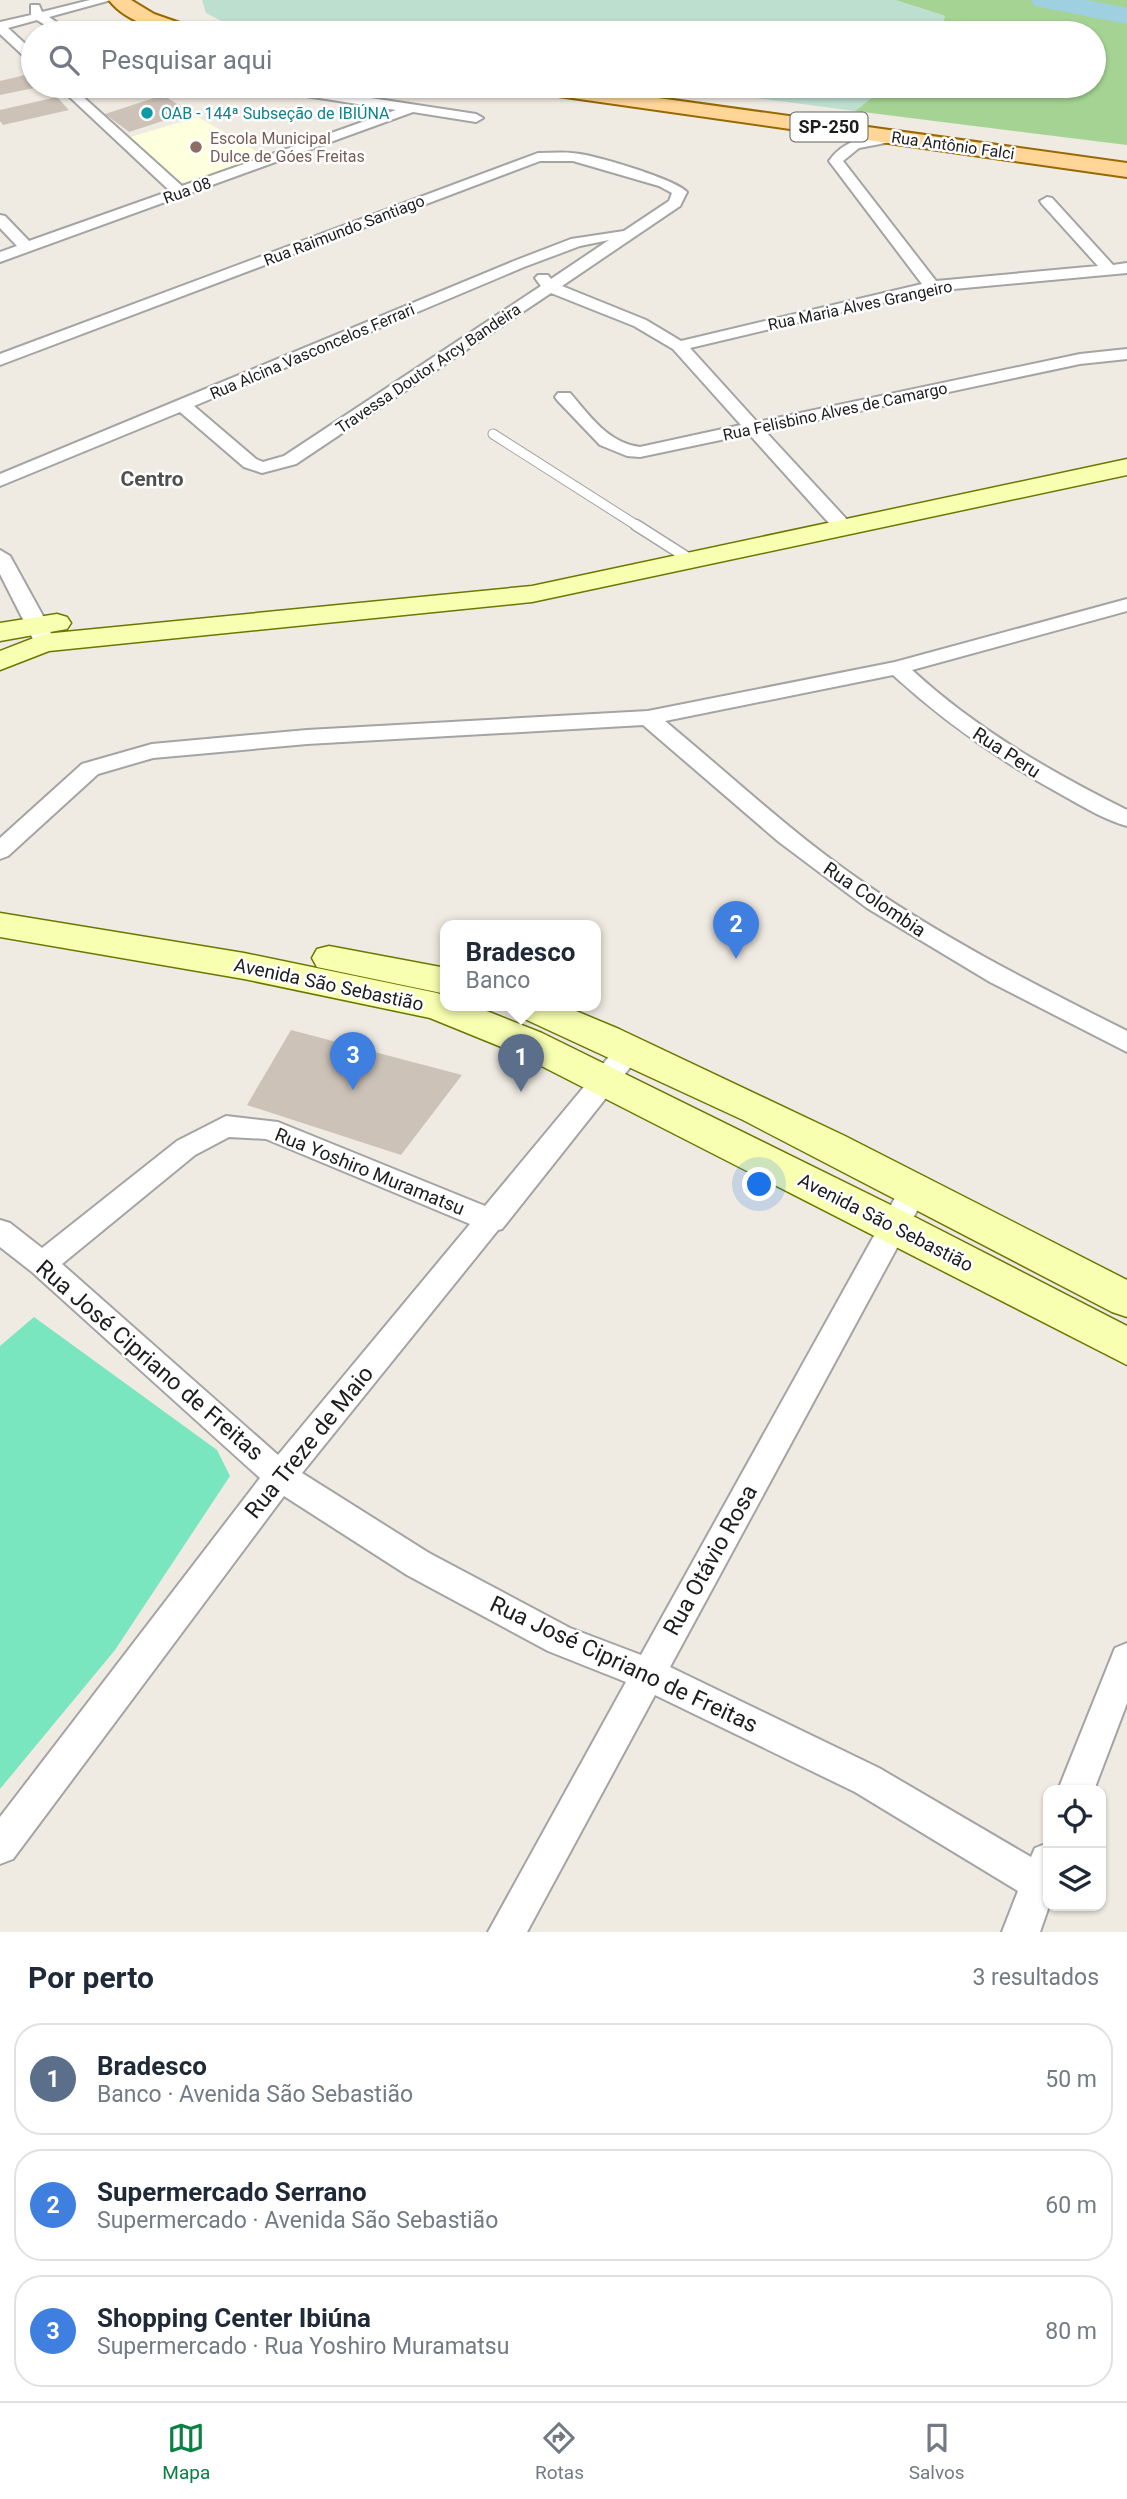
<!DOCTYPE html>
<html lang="pt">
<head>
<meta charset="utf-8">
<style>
  body { margin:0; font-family:Roboto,sans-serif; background:#f2f2f3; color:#1f2937 }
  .controls { position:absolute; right:21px; bottom:21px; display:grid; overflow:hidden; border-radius:14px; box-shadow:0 2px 5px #0004 }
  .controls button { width:63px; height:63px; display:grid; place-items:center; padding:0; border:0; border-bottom:2px solid #e0e1e3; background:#fff; color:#1f2937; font:35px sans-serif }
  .you { position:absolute; left:760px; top:1185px; width:24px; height:24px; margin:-18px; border:5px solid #fff; border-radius:50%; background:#1a73e8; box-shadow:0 0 0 10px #1a73e833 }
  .badge { display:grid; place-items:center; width:46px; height:46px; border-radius:50%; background:#0b8043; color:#fff; font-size:23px; font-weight:700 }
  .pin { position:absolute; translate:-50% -58px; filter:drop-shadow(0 2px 4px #0008) }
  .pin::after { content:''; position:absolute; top:37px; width:24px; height:21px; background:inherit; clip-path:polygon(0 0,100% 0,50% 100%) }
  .popup { position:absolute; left:440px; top:920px; width:161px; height:91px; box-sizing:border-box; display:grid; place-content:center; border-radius:14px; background:#fff; filter:drop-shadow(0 2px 5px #0005); font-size:23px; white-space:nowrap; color:#747a83 }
  .popup b { font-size:26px; color:#1f2937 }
  .popup::after { content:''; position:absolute; left:50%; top:100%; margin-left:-14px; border:14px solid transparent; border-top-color:#fff }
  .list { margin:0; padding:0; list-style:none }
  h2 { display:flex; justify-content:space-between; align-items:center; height:91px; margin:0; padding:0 28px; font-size:30px }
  h2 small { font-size:23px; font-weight:400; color:#747a83 }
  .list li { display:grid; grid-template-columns:46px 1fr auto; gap:21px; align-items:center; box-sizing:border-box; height:112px; margin:0 14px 14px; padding:0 14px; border:2px solid #e0e1e3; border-radius:28px }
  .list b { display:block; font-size:26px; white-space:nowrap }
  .list p { margin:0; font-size:23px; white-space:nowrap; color:#747a83 }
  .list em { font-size:23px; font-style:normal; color:#747a83 }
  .icon { flex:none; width:38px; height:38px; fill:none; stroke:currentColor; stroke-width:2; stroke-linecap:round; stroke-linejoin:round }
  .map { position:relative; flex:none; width:1127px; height:1932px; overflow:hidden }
  .search { position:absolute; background:#fff; box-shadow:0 2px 5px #0004; left:21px; right:21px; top:21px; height:77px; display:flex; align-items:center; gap:18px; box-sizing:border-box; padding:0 24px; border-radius:38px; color:#747a83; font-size:26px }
  .sheet { height:469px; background:#fff }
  nav { display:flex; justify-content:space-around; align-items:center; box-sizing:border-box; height:98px; border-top:2px solid #e0e1e3; background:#fff; font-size:19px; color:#747a83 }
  nav a { display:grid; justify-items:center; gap:4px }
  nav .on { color:#0b8043 }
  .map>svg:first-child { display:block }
  .education { fill:#feffdc }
  .forest { fill:#a4d393 }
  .wetland { fill:#bddfd0 }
  .pitch { fill:#79e6bf }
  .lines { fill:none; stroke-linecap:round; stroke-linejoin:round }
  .river { fill:#9ed0e1; fill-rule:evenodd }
  .building { fill:#ccc2b8 }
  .lane-far1-casing { stroke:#a4a4a4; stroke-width:11 }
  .lane-casing { stroke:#a4a4a4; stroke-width:13 }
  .street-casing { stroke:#a4a4a4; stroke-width:4 }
  .secondary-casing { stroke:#697900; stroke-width:3 }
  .primary-casing { stroke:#976900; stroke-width:4 }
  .path { stroke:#ff7864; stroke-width:2.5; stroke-dasharray:2 2; stroke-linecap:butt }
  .lane-far1 { stroke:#fff; stroke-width:9 }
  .lane { stroke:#fff; stroke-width:10 }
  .street { fill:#fff; fill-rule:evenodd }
  .secondary { fill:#f9ffb1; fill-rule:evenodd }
  .primary { fill:#ffd598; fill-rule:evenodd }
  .culture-dot { fill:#0f9aa8; stroke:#fff; stroke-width:2.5 }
  .education-dot { fill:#8d6e63; stroke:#fff; stroke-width:2.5 }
  .labels { text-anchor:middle; stroke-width:5; stroke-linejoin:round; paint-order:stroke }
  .far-culture-label { font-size:16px; fill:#0d838f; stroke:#fff; text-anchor:start }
  .far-education-label { font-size:16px; fill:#785e54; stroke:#fff; text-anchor:start }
  .far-street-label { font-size:16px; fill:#1d1d1d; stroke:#fff }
  .shield { fill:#fff; stroke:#616161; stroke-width:2 }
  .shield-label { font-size:18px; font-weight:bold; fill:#1d1d1d }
  .street-label { font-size:19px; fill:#1d1d1d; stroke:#fff }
  .far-district-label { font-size:21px; font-weight:bold; fill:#505050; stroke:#fff }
  .near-street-label { font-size:23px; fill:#1d1d1d; stroke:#fff }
</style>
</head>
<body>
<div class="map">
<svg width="1127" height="1932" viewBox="0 0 1127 1932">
  <rect width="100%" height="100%" fill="#f0ebe2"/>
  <path class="education" d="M198 117 268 158 201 181 182 183 130 137Z"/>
  <path class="forest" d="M895 0H1127V145L855 111 886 86H1094V33H939L945 16Z"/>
  <path class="wetland" d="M202 0H895L945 16 939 33H270L229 25 206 13Z
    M664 86H886L855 111Z"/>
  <path class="pitch" d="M34 1317 217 1450 230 1476 115 1650 0 1789V1346Z"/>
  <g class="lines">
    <path class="river" d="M1031 0H1087L1127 8V24L1035 6Z"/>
  </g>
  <path class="building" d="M29 74 33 78V86L39 87 0 95V81Z
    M163 95 190 112 129 132 105 114Z
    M57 97 69 110 3 125 0 121V110Z
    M291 1030 462 1075 401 1155 247 1105Z"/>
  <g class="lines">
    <g class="lane-far1-casing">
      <path id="lane-far1" d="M493 434 639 527"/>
    </g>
    <g class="lane-casing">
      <path id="lane" d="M636 525 691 560"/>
    </g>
    <g class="street-casing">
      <path id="street" d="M90 0H111L49 17 72 33H58L37 20 8 28 33 51V62L29 61 0 34V22L31 15V5H39L42 12Z
        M58 86H71L182 186 396 110 268 90 262 86H292L476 114 483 118 476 122 413 112 0 262V252L17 246 0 228V215L5 216 29 241 170 191Z
        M896 133 901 134V140L859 148 843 161 936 281 1098 266 1042 204 1040 201 1047 197 1052 198 1113 265 1127 263V273L932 291 690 348 757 422 1080 354 1127 349V359L1080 364 765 431 851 524 853 528 851 532H837L749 434 640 457 627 456 600 445 558 401 555 397 558 393H570C590 416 608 443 640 447L741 425 673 349 634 326 551 293 296 464 262 473 244 467 180 412 0 486V474L514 261 571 239 624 231 669 201 672 193 659 186 573 161H540L0 365V354L538 153C549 153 561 152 572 153 592 154 675 179 687 192L680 206 562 286 646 320 681 341 922 284 829 161C845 138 870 136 896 133ZM609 240 551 279 548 275H538L535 278 541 286 284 456 263 462 256 459 194 406 524 267 580 246Z
        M0 550 10 556 48 625 54 643 51 647H37L0 574Z
        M1127 599V611L912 670C976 729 1049 771 1127 810V826C1105 820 1084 807 1064 796 1000 761 947 724 893 675L665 721C728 773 787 829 854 876 940 937 1034 984 1127 1031V1052L990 982 867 908 779 842 643 725 307 744 153 758 98 774 8 856 0 859V838L82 764 152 744 307 730 648 711 895 662Z
        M631 1038 640 1041 644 1048 640 1055 502 1229 498 1230 302 1473 429 1553 570 1628 641 1655 905 1180 915 1177 925 1180 929 1188 925 1196 670 1667 879 1768 1031 1857 1035 1848 1048 1843 1049 1906 1040 1932H1002L1018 1891 855 1792 655 1695 527 1932H488L626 1682 548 1651 407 1575 284 1496 13 1859 0 1864V1817L260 1478 32 1272 0 1247V1220L10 1223 42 1248 177 1141 226 1116 278 1122 485 1206 622 1041ZM229 1137 266 1139 470 1224 278 1455 62 1264 195 1155Z
        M1127 1643V1703L1094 1790H1058L1115 1648Z"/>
    </g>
    <g class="secondary-casing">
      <path id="secondary" d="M1127 459V475L532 602 49 651 0 670V651L44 634 532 586Z
        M57 614 67 617 71 623 67 629 0 641V623Z
        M0 913 244 953 437 993 446 996V1006H474L542 1033 909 1214 1127 1326V1365L516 1053 430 1018 244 979 0 937Z
        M329 946 446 968V994L317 967 312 958 317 949Z
        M511 1006H564L619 1029 845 1136 1127 1280V1317L1112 1312 743 1120 516 1015Z"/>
    </g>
    <g class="primary-casing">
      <path id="primary" d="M109 0H131L154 14 197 29 200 33C170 34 128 25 109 0Z
        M520 86H572L1127 163V177L530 92 523 90Z"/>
    </g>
    <path class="path" d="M214 27 242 33"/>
    <use href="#lane-far1" class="lane-far1"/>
    <use href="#lane" class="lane"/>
    <use href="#street" class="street"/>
    <use href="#secondary" class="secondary"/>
    <use href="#primary" class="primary"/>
  </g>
  <circle class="culture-dot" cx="147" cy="113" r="7"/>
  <circle class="education-dot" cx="196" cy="147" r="7"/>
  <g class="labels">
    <g class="far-culture-label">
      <text x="161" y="119">OAB - 144ª Subseção de IBIÚNA</text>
    </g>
    <g class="far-education-label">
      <text x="210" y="144">Escola Municipal<tspan x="210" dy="18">Dulce de Góes Freitas</tspan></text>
    </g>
    <g class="far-street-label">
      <text transform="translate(953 145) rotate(8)" y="6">Rua Antônio Falci</text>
      <text transform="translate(187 190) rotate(-20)" y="6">Rua 08</text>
      <text transform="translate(344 230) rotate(-21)" y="6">Rua Raimundo Santiago</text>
      <text transform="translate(860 305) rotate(-12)" y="6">Rua Maria Alves Grangeiro</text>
      <text transform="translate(312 351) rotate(-23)" y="6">Rua Alcina Vasconcelos Ferrari</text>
      <text transform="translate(428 368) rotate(-34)" y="6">Travessa Doutor Arcy Bandeira</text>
      <text transform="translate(835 411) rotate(-12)" y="6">Rua Felisbino Alves de Camargo</text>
    </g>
    <rect class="shield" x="790.5" y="112.5" width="77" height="29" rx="5"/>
    <g class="shield-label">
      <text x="829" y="133">SP-250</text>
    </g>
    <g class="street-label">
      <text transform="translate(1007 752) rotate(33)" y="7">Rua Peru</text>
      <text transform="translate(875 899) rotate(34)" y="7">Rua Colombia</text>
      <text transform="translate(329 984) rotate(12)" y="7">Avenida São Sebastião</text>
      <text transform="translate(370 1171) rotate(22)" y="7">Rua Yoshiro Muramatsu</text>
      <text transform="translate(886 1222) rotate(27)" y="7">Avenida São Sebastião</text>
    </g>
    <g class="far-district-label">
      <text x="152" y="486">Centro</text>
    </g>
    <g class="near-street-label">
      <text transform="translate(150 1360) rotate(41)" y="8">Rua José Cipriano de Freitas</text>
      <text transform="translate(309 1442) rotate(-51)" y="8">Rua Treze de Maio</text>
      <text transform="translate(710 1560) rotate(-61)" y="8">Rua Otávio Rosa</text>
      <text transform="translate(624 1664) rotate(25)" y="8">Rua José Cipriano de Freitas</text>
    </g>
  </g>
</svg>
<div class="controls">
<button><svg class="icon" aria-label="locate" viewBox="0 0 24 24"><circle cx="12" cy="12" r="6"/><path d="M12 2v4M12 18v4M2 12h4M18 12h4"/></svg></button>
<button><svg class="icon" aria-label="layers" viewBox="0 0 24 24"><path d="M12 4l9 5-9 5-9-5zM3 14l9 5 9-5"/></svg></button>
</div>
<div class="you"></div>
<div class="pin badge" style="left:521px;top:1092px;background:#5c6f8a">1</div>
<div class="popup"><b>Bradesco</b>Banco</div>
<div class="pin badge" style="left:736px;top:959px;background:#3f7fe0">2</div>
<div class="pin badge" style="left:353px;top:1090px;background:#3f7fe0">3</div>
<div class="search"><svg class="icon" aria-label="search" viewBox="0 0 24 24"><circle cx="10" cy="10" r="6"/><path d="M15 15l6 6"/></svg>Pesquisar aqui</div>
</div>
<section class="sheet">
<h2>Por perto<small>3 resultados</small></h2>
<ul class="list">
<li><span class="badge" style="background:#5c6f8a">1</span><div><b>Bradesco</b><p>Banco · Avenida São Sebastião</p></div><em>50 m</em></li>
<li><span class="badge" style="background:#3f7fe0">2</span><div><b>Supermercado Serrano</b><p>Supermercado · Avenida São Sebastião</p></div><em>60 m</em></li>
<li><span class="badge" style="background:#3f7fe0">3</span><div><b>Shopping Center Ibiúna</b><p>Supermercado · Rua Yoshiro Muramatsu</p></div><em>80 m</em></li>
</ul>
</section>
<nav>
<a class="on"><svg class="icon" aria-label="map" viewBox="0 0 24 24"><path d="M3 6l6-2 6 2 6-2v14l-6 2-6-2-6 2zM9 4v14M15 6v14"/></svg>Mapa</a>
<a><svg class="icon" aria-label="directions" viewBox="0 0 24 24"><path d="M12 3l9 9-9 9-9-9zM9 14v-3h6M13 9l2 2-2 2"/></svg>Rotas</a>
<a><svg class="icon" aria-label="saved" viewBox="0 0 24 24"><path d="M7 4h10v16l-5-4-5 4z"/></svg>Salvos</a>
</nav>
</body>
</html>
